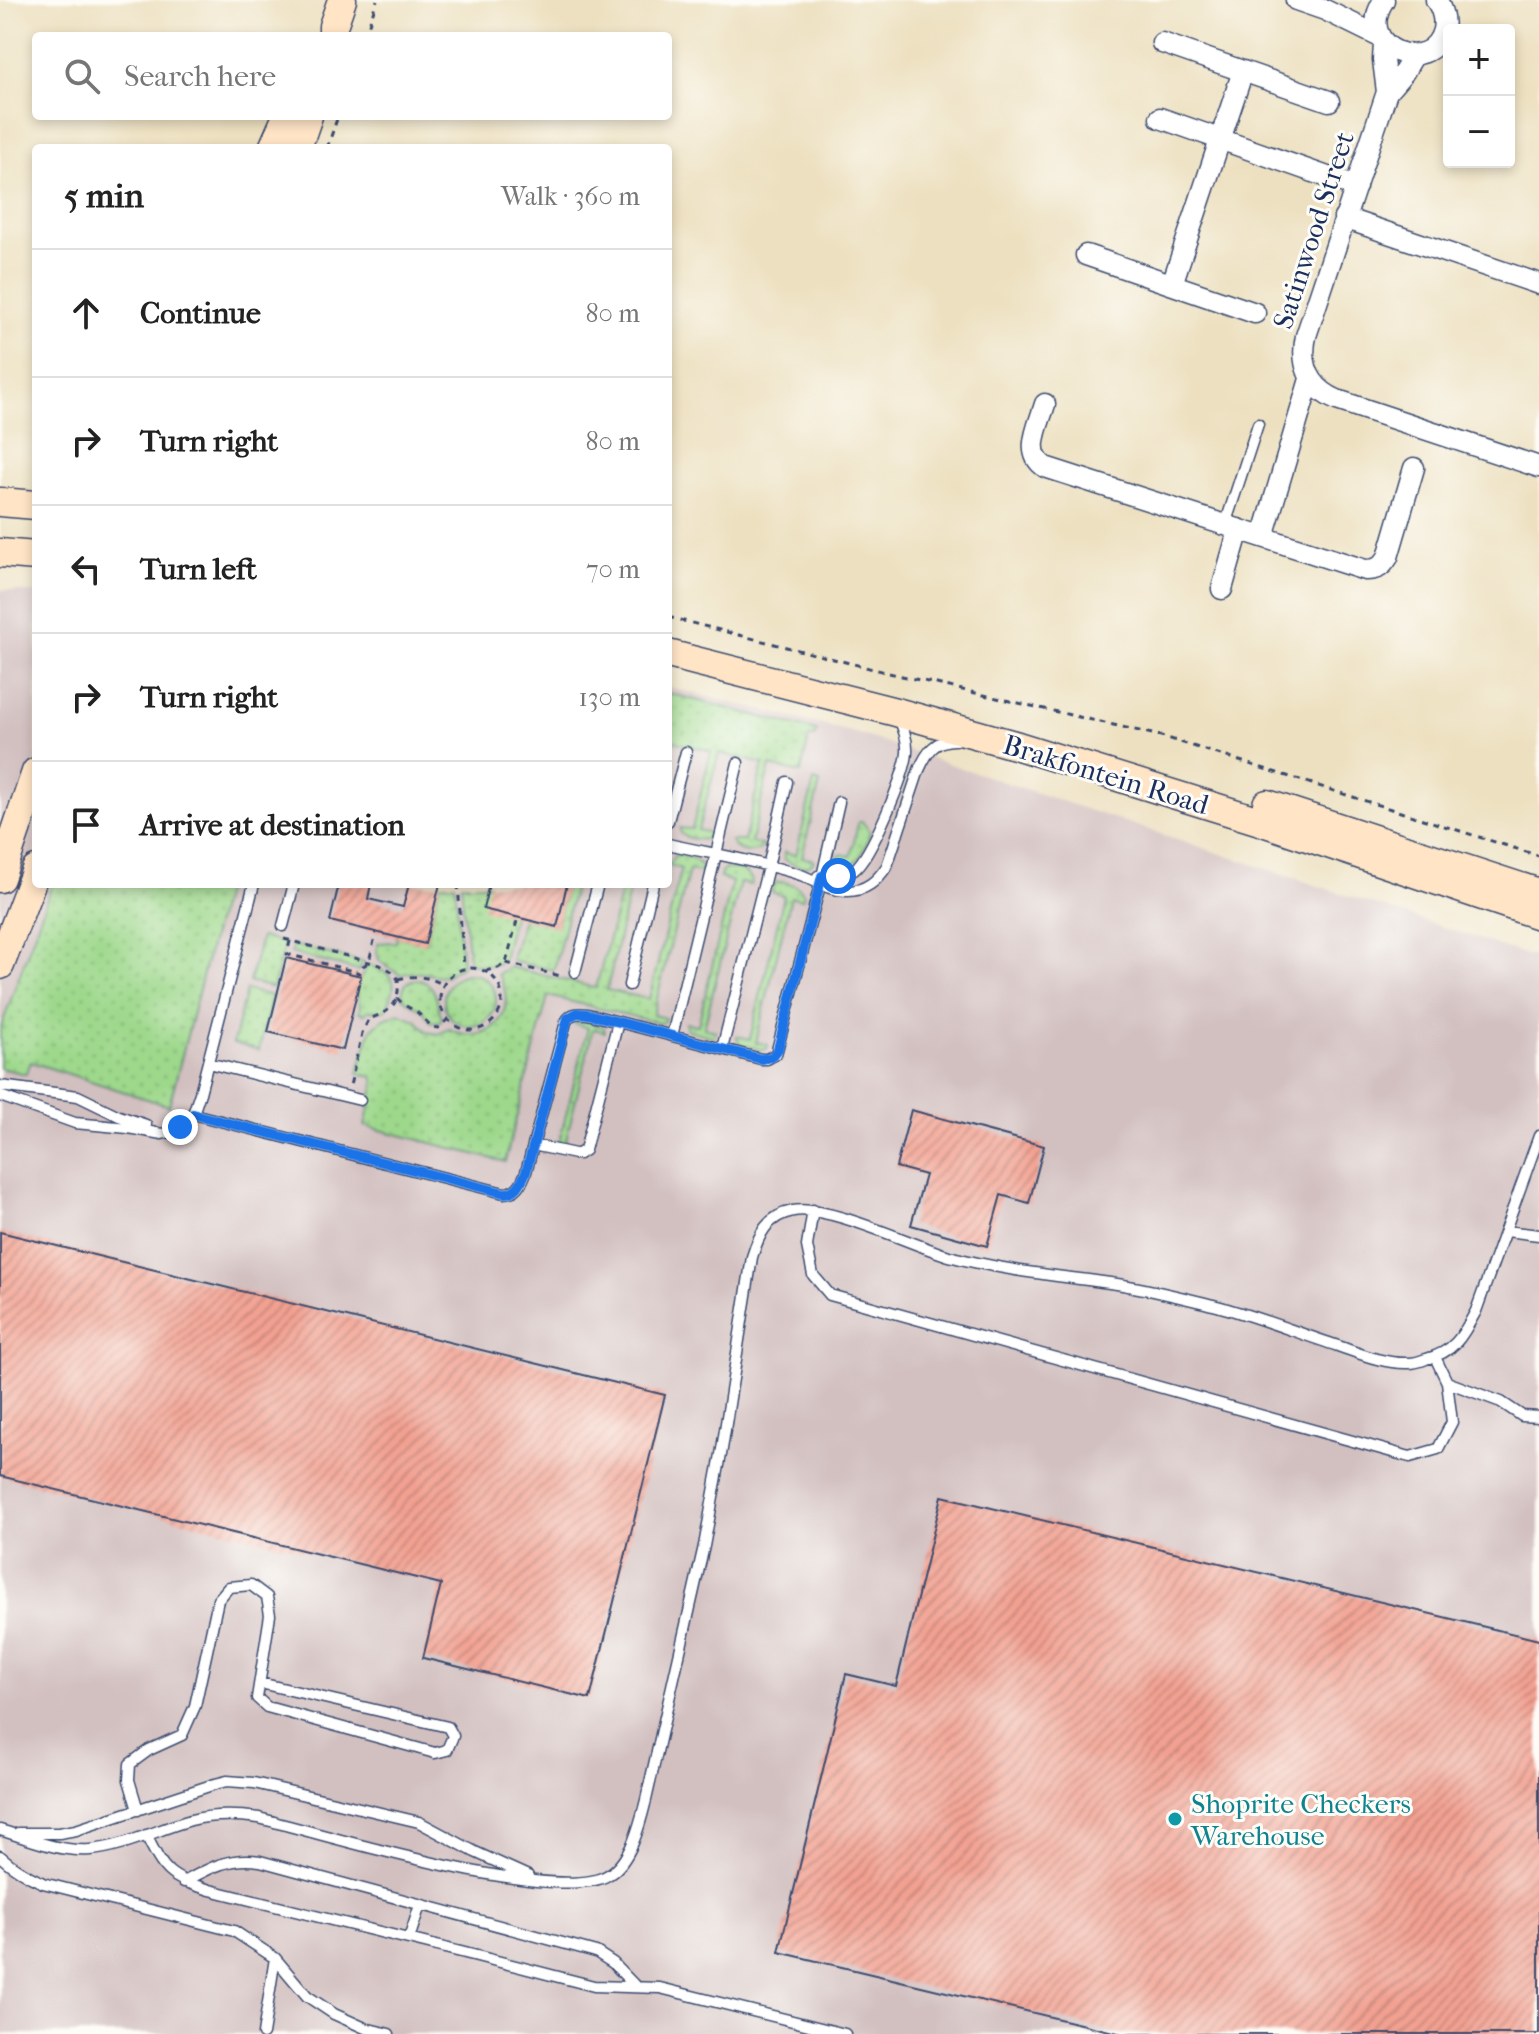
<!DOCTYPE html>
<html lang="en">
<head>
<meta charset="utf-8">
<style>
  body { margin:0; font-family:"IM FELL French Canon",serif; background:#f2f2f2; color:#222 }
  .controls { position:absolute; right:24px; top:24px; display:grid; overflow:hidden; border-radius:8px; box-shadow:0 4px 12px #0003 }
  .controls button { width:72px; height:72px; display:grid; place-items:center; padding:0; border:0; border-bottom:2px solid #e0e0e0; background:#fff; color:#222; font:40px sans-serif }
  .stop { position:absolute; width:24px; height:24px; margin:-18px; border:6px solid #1a73e8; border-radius:50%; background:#fff }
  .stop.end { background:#1a73e8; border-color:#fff; box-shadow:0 2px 8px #0008 }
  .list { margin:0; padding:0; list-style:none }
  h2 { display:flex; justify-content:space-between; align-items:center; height:104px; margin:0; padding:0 32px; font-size:34px }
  h2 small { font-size:26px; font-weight:400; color:#767676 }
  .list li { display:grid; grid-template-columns:52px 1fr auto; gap:24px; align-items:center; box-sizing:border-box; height:128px; padding:0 32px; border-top:2px solid #e0e0e0 }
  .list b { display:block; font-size:30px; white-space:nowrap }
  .list em { font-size:26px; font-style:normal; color:#767676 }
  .icon { flex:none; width:44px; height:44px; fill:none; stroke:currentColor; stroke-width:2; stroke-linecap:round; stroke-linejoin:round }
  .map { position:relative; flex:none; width:1539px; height:2034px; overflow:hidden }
  .search { position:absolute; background:#fff; box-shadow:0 4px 12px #0003; left:32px; top:32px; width:640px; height:88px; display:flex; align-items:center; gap:20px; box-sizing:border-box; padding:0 28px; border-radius:8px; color:#767676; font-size:30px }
  .panel { position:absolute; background:#fff; box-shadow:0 4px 12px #0003; left:32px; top:144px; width:640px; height:744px; border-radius:8px }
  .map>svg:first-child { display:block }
  .industrial { fill:#d2bfc0 }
  .grass { fill:url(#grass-dots); stroke:#5c8474; stroke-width:2 }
  .building { fill:url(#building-hatch) }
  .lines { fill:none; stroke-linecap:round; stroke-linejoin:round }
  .lane-casing { stroke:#3a4a6d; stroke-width:13 }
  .street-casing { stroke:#3a4a6d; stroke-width:23 }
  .secondary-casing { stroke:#3a4a6d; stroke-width:31 }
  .path { stroke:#3a4a6d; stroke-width:3; stroke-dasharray:6 6; stroke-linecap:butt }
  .lane { stroke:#fff; stroke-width:10 }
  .street { stroke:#fff; stroke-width:20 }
  .secondary { stroke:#ffe4c6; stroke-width:28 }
  .route { stroke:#1a73e8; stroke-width:10 }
  .culture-dot { fill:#0f9aa8; stroke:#fdfcf7; stroke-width:3 }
  .labels { text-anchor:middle; stroke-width:6; stroke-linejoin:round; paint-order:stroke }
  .street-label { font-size:28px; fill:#1b2f5e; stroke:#fdfcf7 }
  .culture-label { font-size:28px; fill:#0d838f; stroke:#fdfcf7; text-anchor:start }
</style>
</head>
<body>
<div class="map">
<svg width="1539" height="2034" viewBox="0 0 1539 2034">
  <defs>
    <pattern id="grass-dots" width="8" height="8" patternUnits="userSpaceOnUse" patternTransform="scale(2)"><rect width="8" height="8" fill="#9dd88b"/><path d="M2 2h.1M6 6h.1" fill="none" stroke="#87ba7a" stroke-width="1.8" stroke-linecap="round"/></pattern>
    <pattern id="building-hatch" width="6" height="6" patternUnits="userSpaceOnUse" patternTransform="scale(2)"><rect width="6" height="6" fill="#f3a191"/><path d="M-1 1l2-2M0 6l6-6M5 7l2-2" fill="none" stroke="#c4847a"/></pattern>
  </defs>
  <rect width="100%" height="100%" fill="#fdfcf7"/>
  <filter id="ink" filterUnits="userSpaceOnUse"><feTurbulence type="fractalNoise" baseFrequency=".0125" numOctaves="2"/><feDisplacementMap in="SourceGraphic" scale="16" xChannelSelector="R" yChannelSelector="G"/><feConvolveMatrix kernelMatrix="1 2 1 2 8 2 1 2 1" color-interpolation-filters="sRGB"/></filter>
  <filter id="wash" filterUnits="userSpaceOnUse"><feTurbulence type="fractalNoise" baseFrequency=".006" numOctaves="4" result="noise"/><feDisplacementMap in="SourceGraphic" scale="32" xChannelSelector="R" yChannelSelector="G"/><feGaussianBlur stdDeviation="1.8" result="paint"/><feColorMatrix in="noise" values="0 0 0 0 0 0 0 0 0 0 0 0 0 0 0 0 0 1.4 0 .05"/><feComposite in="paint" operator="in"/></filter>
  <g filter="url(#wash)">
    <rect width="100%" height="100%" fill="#ede0c0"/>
    <path class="industrial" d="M0 590 36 593V884H668V687L859 734 1539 959V2034H0Z"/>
    <path class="grass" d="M668 693 817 731 815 737H809L801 773 770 766 751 842 763 846C755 856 736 853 731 841H744L763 764 719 753 698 830 711 833 709 838C701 841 688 839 681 834L680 828 692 829 711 751 668 740Z
      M814 781 820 783 802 857 815 860C807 871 794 866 784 859V852L796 855Z
      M862 821 870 832C865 851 858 869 835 869L839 854 851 856 858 823Z
      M680 855C690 858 697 858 702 868L701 872 689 870 653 1015 665 1018 664 1022 659 1023 548 996 505 1162 365 1126 375 1083 373 1077 358 1073 371 1030 382 1020 399 1013 416 1020 427 1032 438 1034 449 1029C489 1048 521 1013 498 974L510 967 596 988 623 884H631L607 990 649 999 681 869 669 865 674 856Z
      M725 869C736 868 747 871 752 881L751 885 740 883 704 1028 716 1031 715 1036H710L687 1030 685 1023 698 1025 732 882 720 878 721 873Z
      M777 882C788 882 799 884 804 895L803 899 791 897 756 1042 768 1045 767 1049 762 1050 739 1044 737 1036 750 1039 784 896 772 892 773 887Z
      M52 884H226L169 1106 31 1062 26 1074 0 1068V1030Z
      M440 884H455L462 966 454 970 446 977C429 975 416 969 400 975 386 964 373 965 378 943L396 942 397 937 425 943Z
      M461 884H489L513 916 503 960C491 970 482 964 469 963Z
      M567 884H575L554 970 515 962 512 960V955L523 918 557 926Z
      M261 937 285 943 273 988 249 982Z
      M293 945 362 962V964L358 971 291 953Z
      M368 965C396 973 400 985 385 1010L367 1011 365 1014 359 1012C362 1003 357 1000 357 991 357 982 363 973 368 965Z
      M444 1000a26 26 0 1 1 52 0a26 26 0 1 1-52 0Z
      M416 979C439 984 434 999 442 1017L440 1022 432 1023 423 1011 402 997C403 986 405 982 416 979Z
      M246 990 272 996 259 1050 233 1043Z
      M579 1020 604 1027 605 1032 593 1029 565 1144 559 1142 588 1028 575 1024Z"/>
    <g id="blocks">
      <path class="building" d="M339 884H371L368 899 403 907 409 884H440L425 944 330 921Z
        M489 884H567L557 927 483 909Z
        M286 958 361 976 343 1050 268 1032Z
        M911 1110 1044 1146 1029 1203 1001 1195 987 1246 911 1225 925 1175 896 1167Z
        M0 1232 665 1395 590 1699 423 1658 441 1584 0 1476Z
        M942 1496 1539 1640V2034H1122L779 1952 846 1674 896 1686Z"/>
    </g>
  </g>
  <g filter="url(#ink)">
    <use href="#blocks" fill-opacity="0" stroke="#3a4a6d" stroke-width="2"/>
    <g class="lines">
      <g class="lane-casing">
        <path id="lane" d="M1225 525 1258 424
          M668 821 686 752
          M668 844C712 854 758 861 801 875 817 881 829 891 847 891 866 891 877 881 887 866L919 770C927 752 935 739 956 740
          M818 876C830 876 843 877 854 870 871 857 905 775 907 753 908 740 904 729 898 717
          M283 926 294 884
          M575 972 598 884
          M629 985 653 884
          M672 1036 738 763
          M722 1049 768 867 787 782
          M208 1063 360 1100
          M0 1086 78 1096 119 1116 146 1125
          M0 1096 75 1123 128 1128 162 1134 175 1131 188 1120 193 1114 200 1093 254 884
          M193 1114 504 1193C517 1193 522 1183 526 1172L566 1022C571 1012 579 1013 588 1014L761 1059H767L776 1054 820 885 839 802
          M533 1145 575 1154H579L585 1150 618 1022
          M813 1210 807 1246 813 1275 830 1295 1410 1457 1438 1449 1452 1422 1447 1382 1435 1357
          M1506 1231 1539 1235
          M1447 1382 1501 1402 1522 1416 1539 1417
          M138 1810 129 1780 130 1764 149 1750 182 1735 195 1706 218 1600 229 1587 251 1585 267 1597 270 1615 257 1698 267 1707 435 1753 447 1750 453 1736 448 1727 260 1683
          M0 1830C30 1839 59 1852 90 1850 125 1847 158 1829 191 1820 214 1814 237 1815 259 1818 322 1834 558 1906 608 1875 631 1862 640 1824 646 1800L704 1546 722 1449 752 1257C759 1234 767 1216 793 1211 827 1204 912 1245 949 1256 1004 1271 1061 1276 1117 1284 1150 1289 1184 1298 1217 1306 1258 1317 1298 1333 1338 1346 1361 1354 1384 1364 1409 1363 1414 1363 1421 1361 1426 1359 1455 1352 1463 1335 1476 1311L1539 1136
          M18 1833H59L76 1830 215 1784 227 1781 254 1783 419 1822 475 1852 528 1876
          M146 1835C165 1873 168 1877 210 1890L473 1955 594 1986 660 1988 845 2034
          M0 1856C13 1868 27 1876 43 1883L234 1931 275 1958 307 1996 334 2014 365 2028 389 2034
          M184 1882C209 1868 231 1856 260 1861L596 1952 613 1963 635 1986
          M409 1939 420 1905
          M263 2034 275 1958"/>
      </g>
      <g class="street-casing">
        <path id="street" d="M1296 0 1325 10 1380 37
          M1384 0C1352 49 1431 78 1443 30 1445 19 1442 9 1436 0
          M1162 43 1329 101
          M1384 43 1383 60 1387 92
          M1414 55 1404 72 1387 92 1306 336C1300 364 1309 388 1337 400L1539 467
          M1160 118 1356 187
          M1344 218 1539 284
          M1086 255 1255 313
          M1172 284 1243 71
          M1045 404C1039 425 1023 453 1045 467L1365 570C1377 570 1382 567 1388 557L1414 468
          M1263 537 1310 379
          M1222 589 1239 529"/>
      </g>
      <g class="secondary-casing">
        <path id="secondary" d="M333 36V26L342 0
          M273 148 287 116
          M297 148 308 116
          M0 502 36 505
          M0 553 36 556
          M668 654 896 712 1018 746 1263 822 1539 915
          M1267 804 1539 893
          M0 878 36 772
          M0 965 36 870"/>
      </g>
      <path class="path" d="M365 36 377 0
        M327 148 338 116
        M668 617 889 673 1161 736 1539 856
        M458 884 464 968
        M284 939 380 965 390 970 398 979C400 1005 391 1011 369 1019L362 1033 350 1086
        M290 941 287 954 360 973 363 966 369 962 376 932
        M506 963 561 976
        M440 999a31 31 0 1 1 62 0a31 31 0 1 1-62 0Z
        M485 971 498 968 506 963 518 917
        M398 979C415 975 428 976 444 985
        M397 998 404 1005 417 1012 432 1027 438 1028 447 1020"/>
      <use href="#lane" class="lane"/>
      <use href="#street" class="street"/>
      <use href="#secondary" class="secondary"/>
    </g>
  </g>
  <g class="lines" filter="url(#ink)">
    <path class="route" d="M180 1127 193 1114 504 1193C517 1193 521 1183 526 1172L568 1018 577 1013 588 1014 761 1059 772 1057 778 1049 822 876H838"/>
  </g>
  <circle class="culture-dot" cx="1175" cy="1819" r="8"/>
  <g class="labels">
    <g class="street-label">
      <text transform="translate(1313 230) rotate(-72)" y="10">Satinwood Street</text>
      <text transform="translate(1106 774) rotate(17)" y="10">Brakfontein Road</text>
    </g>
    <g class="culture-label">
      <text x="1191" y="1813">Shoprite Checkers<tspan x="1191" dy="32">Warehouse</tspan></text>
    </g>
  </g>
</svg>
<div class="controls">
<button>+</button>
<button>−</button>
</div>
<div class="stop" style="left:838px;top:876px"></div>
<div class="stop end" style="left:180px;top:1127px"></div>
<div class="search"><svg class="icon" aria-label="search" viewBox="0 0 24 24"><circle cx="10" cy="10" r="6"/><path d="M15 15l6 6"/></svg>Search here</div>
<section class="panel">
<h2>5 min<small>Walk · 360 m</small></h2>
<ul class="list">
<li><svg class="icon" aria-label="ahead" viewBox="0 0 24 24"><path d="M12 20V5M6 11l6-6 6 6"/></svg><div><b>Continue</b></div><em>80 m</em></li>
<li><svg class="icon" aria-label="right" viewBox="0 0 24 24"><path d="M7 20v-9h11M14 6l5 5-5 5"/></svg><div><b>Turn right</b></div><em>80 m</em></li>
<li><svg class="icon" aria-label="left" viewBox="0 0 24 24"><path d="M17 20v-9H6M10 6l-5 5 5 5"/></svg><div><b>Turn left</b></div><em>70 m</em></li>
<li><svg class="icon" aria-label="right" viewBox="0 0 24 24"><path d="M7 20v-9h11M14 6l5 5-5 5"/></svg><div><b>Turn right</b></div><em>130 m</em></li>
<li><svg class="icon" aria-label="arrive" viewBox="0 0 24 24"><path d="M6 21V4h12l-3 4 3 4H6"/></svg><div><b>Arrive at destination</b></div></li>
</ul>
</section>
</div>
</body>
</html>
